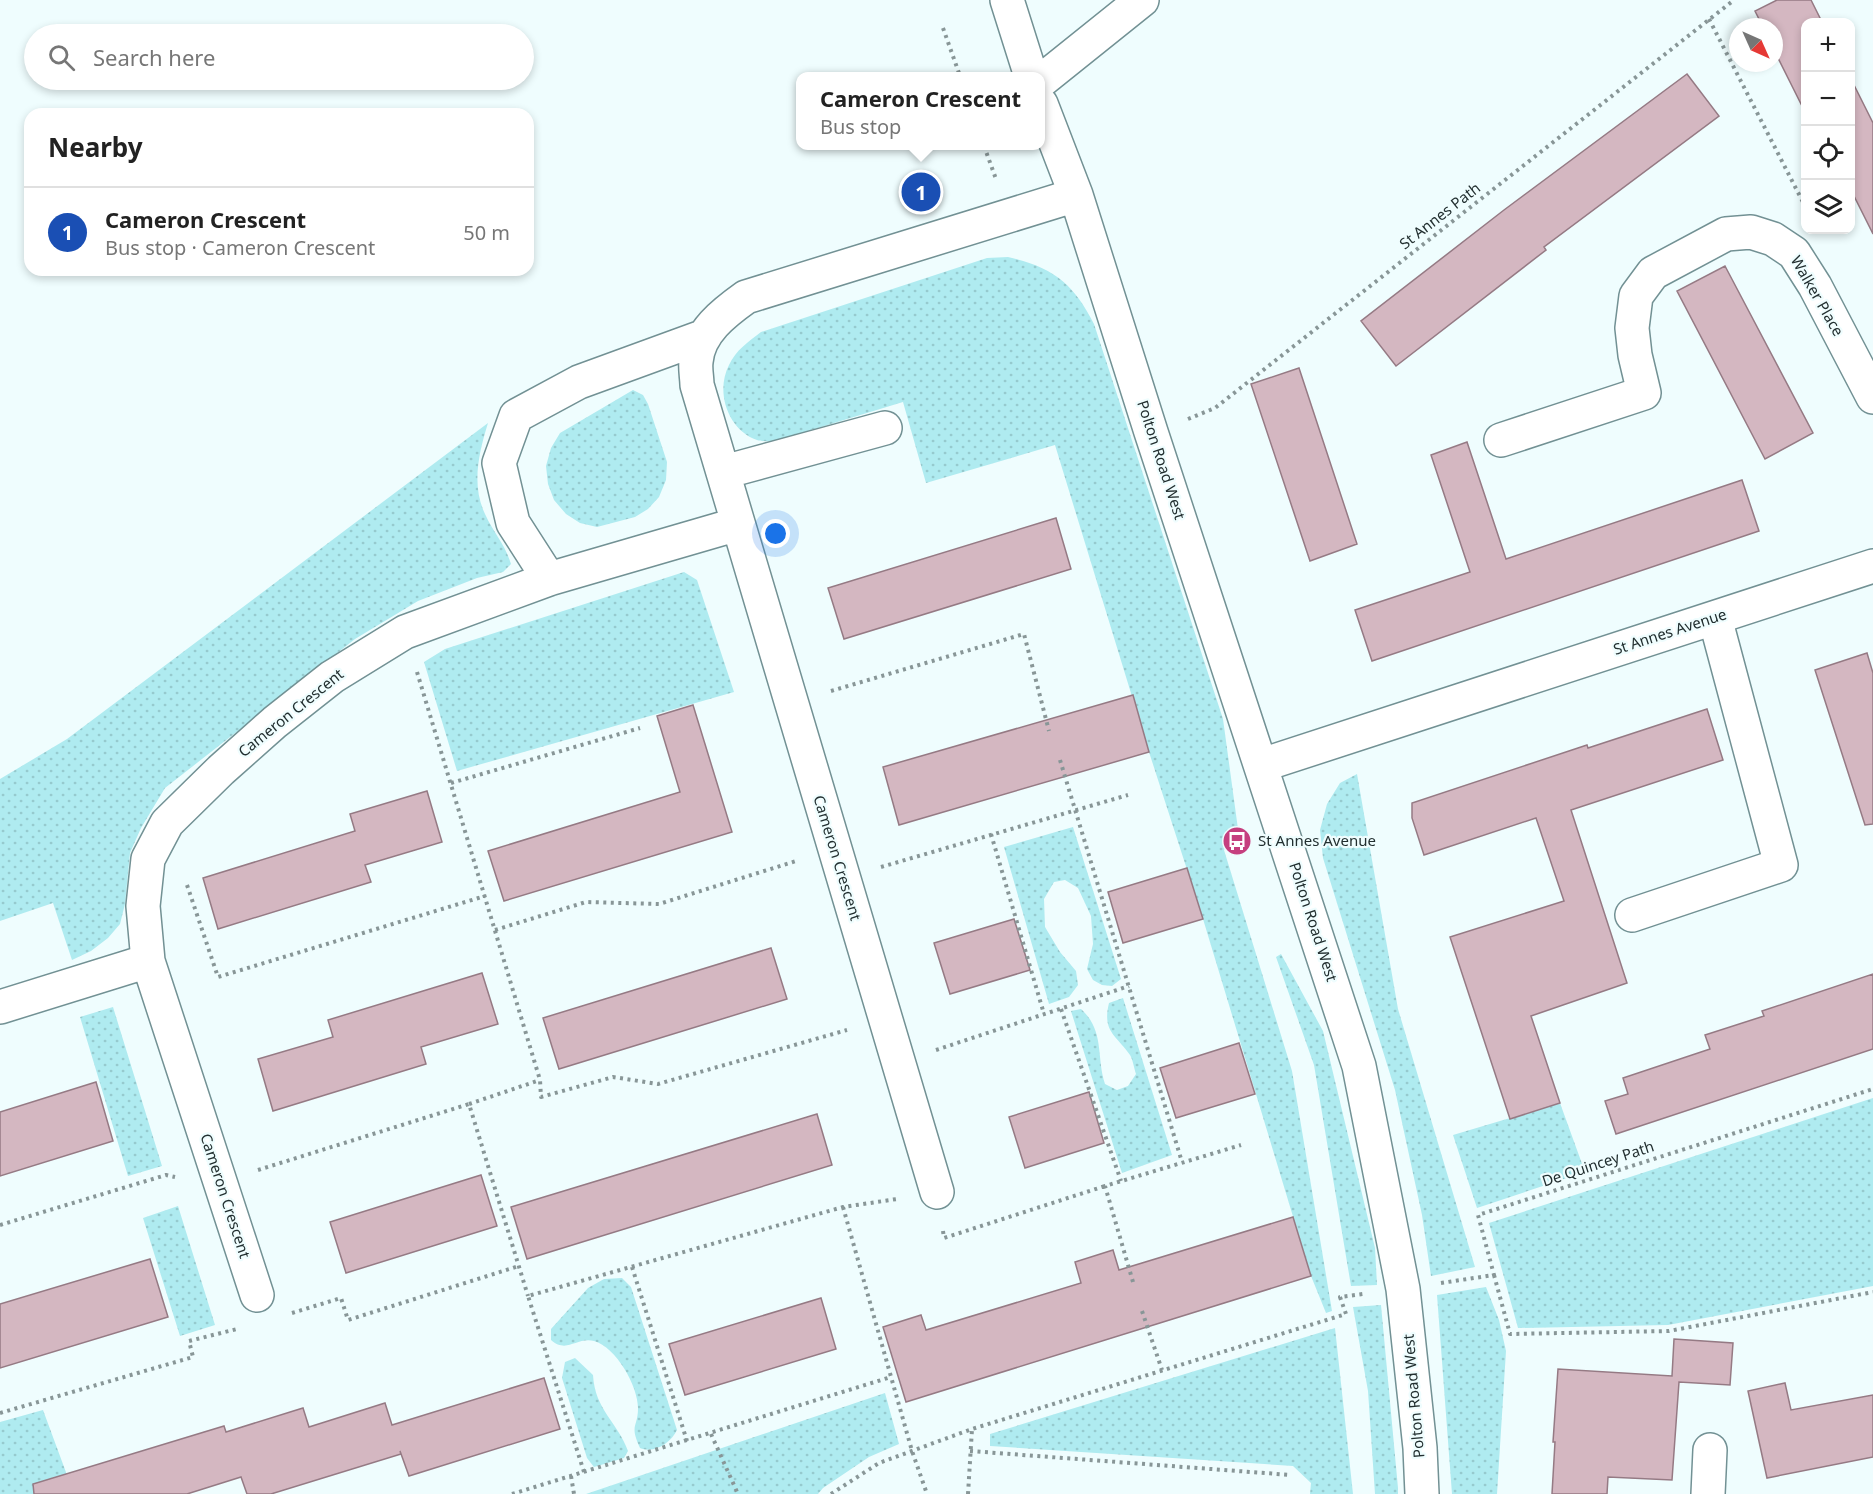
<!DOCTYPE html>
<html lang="en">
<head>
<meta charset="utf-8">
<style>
  body { margin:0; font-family:"Noto Sans",sans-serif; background:#f6f6f6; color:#222 }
  .controls { position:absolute; right:18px; top:18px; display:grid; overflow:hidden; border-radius:12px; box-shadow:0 3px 9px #0003 }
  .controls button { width:54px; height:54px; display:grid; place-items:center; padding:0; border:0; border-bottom:2px solid #e0e0e0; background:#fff; color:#222; font:30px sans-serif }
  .compass { position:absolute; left:1729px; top:18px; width:54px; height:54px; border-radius:50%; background:#fff; box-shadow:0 3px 9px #0003; rotate:135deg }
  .you { position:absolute; left:776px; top:534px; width:21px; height:21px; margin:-15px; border:4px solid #fff; border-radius:50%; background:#1a73e8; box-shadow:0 0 0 9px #1a73e833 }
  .badge { display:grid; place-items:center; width:39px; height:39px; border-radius:50%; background:#7c3aed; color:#fff; font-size:20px; font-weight:700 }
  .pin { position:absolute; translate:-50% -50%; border:3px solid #fff; box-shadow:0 2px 6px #0006 }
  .popup { position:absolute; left:796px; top:72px; width:249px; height:78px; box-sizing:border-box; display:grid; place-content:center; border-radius:12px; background:#fff; filter:drop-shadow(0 2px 4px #0005); font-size:20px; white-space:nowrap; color:#767676 }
  .popup b { font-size:22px; color:#222 }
  .popup::after { content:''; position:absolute; left:50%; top:100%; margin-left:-12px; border:12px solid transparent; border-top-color:#fff }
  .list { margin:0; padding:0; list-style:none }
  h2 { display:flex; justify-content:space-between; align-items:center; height:78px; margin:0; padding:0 24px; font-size:26px }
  h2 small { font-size:20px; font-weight:400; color:#767676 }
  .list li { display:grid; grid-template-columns:39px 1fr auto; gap:18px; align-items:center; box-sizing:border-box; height:90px; padding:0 24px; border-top:2px solid #e0e0e0 }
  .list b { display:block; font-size:22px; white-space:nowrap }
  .list p { margin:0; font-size:20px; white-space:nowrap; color:#767676 }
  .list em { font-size:20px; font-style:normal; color:#767676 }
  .icon { flex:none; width:33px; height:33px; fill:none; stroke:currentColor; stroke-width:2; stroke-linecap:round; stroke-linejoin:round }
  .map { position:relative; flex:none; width:1873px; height:1494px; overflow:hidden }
  .search { position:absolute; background:#fff; box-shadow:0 3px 9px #0003; left:24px; top:24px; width:510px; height:66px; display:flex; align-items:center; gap:15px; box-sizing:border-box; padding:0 21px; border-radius:33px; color:#767676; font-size:22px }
  .panel { position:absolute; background:#fff; box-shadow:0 3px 9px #0003; left:24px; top:108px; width:510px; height:168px; border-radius:18px }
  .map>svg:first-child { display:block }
  .grass { fill:url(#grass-dots) }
  .building { fill:#d4b7c1; stroke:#957a84; stroke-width:1.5 }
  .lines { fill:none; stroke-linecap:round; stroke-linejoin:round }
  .minor-casing { stroke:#729194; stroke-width:36 }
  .path { stroke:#889697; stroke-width:4; stroke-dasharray:3 4.5; stroke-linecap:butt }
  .minor { stroke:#fff; stroke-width:33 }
  .labels { text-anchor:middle; stroke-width:4.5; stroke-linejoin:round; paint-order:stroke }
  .street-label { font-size:15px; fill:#222f30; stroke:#effdfe }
  .poi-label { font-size:15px; fill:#222f30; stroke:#effdfe; text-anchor:start }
</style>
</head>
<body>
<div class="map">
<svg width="1873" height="1494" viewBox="0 0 1873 1494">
  <defs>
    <pattern id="grass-dots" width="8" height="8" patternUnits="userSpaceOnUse" patternTransform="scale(1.5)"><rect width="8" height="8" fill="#afebf0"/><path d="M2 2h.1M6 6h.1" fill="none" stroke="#96cace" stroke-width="1.8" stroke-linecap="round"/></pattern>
  </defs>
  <rect width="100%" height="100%" fill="#effdfe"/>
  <path class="grass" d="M1008 257C1053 267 1074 284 1094 324L1223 719 1238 829 1224 850 1292 1071 1332 1311 1326 1313 1311 1276 1203 919 1149 752 1055 445 926 483 903 402 775 441C769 441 762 442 757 440 728 430 715 392 729 365 736 350 748 342 761 332L987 258Z
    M633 390 643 395 648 404 667 462 666 480 659 497 648 509 635 517 597 527 580 523 566 514 554 500 548 484 546 466 551 448 560 433Z
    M488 423C479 452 471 485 485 514 494 534 504 542 511 564L503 572 477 578 418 601 355 639 165 788 141 828 130 853 125 904 120 924 108 938 91 951 72 960 53 903 0 921V779L67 739Z
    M684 572 697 580 734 692 457 771 424 662 445 649Z
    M1357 774 1398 1009 1475 1267 1431 1276 1422 1215 1395 1090 1323 858 1320 830 1327 804 1340 783Z
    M1073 827 1121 979 1112 986 1102 985 1093 980 1087 969 1093 944 1091 916 1078 888 1065 880 1054 882 1044 899 1045 927 1060 952 1076 971 1078 985 1069 997 1049 1004 1004 847Z
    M1281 954 1323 1031 1375 1248 1377 1285 1351 1286 1314 1065 1276 957Z
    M1123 998 1172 1155 1122 1173 1071 1011 1081 1009C1105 1031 1096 1056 1105 1084L1117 1090 1128 1086 1136 1074C1134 1068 1133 1060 1130 1055 1116 1035 1102 1032 1109 1003Z
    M113 1007 162 1166 128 1176 80 1017Z
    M1873 1098V1286L1668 1325 1518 1328 1489 1223Z
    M1560 1103 1585 1172 1477 1208 1453 1135Z
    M178 1206 215 1325 180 1336 143 1218Z
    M622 1278 631 1287 677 1430C671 1443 654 1454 640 1448 629 1424 638 1428 638 1408 638 1386 616 1347 594 1341 576 1337 567 1354 551 1340V1329L588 1288 604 1279Z
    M1486 1287 1499 1320 1506 1351 1497 1494H1452L1437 1295Z
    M1381 1305 1398 1488V1494H1375L1368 1391 1353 1307Z
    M1335 1328 1353 1494H1310L1311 1483 1293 1466 990 1446V1434Z
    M575 1358 593 1375C595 1410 617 1421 628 1451L624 1458 594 1467 587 1458 562 1378 565 1362Z
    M885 1393 899 1444 869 1457 823 1488 818 1494H586Z
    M43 1410 74 1494H0V1422Z"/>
  <path class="building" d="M1777 0H1811L1822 22H1806V114L1774 50V27H1763L1755 11Z
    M1687 74 1719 116 1544 247 1546 250 1396 366 1361 321 1504 210Z
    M1851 79 1873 123V234L1851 190Z
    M1725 266 1813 433 1765 459 1677 291Z
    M1299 368 1357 544 1310 561 1251 384Z
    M1467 442 1506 559 1742 480 1759 531 1372 661 1355 610 1470 572 1431 455Z
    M1056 518 1071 569 844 639 828 588Z
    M1867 653 1873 673V824L1865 825 1815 670Z
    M1133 695 1149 752 899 825 883 767Z
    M693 705 732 832 504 901 488 851 680 792 657 716Z
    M1707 709 1723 760 1571 810 1627 983 1531 1016 1560 1103 1510 1119 1450 937 1564 901 1536 818 1424 855 1412 818V803L1587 745 1588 748Z
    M427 791 442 842 365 865 371 882 218 929 203 878 355 831 350 814Z
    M1187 868 1203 919 1123 943 1108 892Z
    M1014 919 1030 970 950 994 934 943Z
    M771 948 787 999 559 1069 543 1018Z
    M482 973 498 1024 421 1047 426 1064 273 1111 258 1059 333 1037 328 1020Z
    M1873 974V1049L1616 1134 1605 1101 1628 1094 1623 1078 1710 1049 1705 1035 1764 1016 1762 1011Z
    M1239 1043 1255 1094 1176 1118 1160 1068Z
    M96 1082 113 1141 0 1176V1112Z
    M1089 1092 1104 1143 1025 1168 1009 1117Z
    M817 1114 832 1165 527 1259 511 1207Z
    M481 1175 497 1226 346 1273 330 1222Z
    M1293 1217 1311 1276 906 1402 883 1327 921 1315 926 1330 1081 1283 1075 1262 1113 1250 1119 1270Z
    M150 1259 168 1317 0 1368V1304Z
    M821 1298 836 1349 685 1395 669 1344Z
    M1674 1339 1733 1343 1730 1385 1679 1382 1672 1480 1608 1477 1607 1494H1552L1555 1442H1553L1558 1369 1672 1376Z
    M544 1378 560 1429 409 1476 400 1451 401 1454 271 1494H247L241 1477 187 1494H34L33 1484 224 1426 226 1432 303 1408 309 1427 385 1403 392 1425Z
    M1785 1383 1791 1410 1873 1395V1457L1767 1478 1748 1391Z"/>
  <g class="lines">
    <g class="minor-casing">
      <path id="minor" d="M1007 0 1031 76
        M1041 81 1142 0
        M1041 104 1076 195 1151 432 1359 1066 1403 1289 1420 1448 1422 1494
        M1501 440 1644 393 1635 355 1632 328 1636 296 1653 273 1726 234 1751 232 1773 239 1794 253 1815 286 1873 397
        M724 472 885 428
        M549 579 513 523 499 463 516 416 579 382 705 336
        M1262 765 1873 566
        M1632 915 1781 865 1715 618
        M0 1007 148 961
        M937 1192 697 385C697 378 695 369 696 362 698 332 725 312 746 297L1076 195
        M257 1295 148 961 143 906 148 859 167 823 221 770 275 722 332 677 405 632 549 579 738 524
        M1708 1494 1710 1450"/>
    </g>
    <path class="path" d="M1709 19 1806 208
      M943 28 960 76
      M984 146 996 179
      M1188 419 1215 408 1734 0
      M417 672 540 1080 541 1097 613 1077 658 1084 847 1030
      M831 691 1024 634 1049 731
      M1060 760 1182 1162
      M451 783 640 728
      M991 834 1044 1014
      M881 867 1128 795
      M187 885 218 977 485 896
      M495 930 586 902 659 904 796 861
      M1061 1009 1121 1181
      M936 1050 1129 986
      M469 1104 540 1080
      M258 1170 469 1104 528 1296
      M843 1207 912 1451 927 1494
      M0 1225 166 1175 175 1177
      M943 1231 944 1238 1105 1186
      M632 1267 687 1441
      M1494 1275 1510 1334 1669 1331 1873 1292
      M1133 1282 1105 1186 1241 1145
      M1441 1283 1494 1275 1478 1215 1873 1089
      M1142 1311 1162 1370
      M292 1313 341 1298 348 1320 519 1266
      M0 1413 193 1357 189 1341 237 1329
      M711 1434 738 1494
      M970 1451 1291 1475
      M584 1472 528 1296 843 1207 897 1199
      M571 1476 574 1494
      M512 1494 891 1377
      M831 1494 879 1463 972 1429 1346 1314 1340 1297 1363 1294
      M968 1494 972 1429"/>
    <use href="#minor" class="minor"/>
  </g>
  <defs>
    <g id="bus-disc" transform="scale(1.5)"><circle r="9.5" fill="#c53f7f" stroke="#effdfe"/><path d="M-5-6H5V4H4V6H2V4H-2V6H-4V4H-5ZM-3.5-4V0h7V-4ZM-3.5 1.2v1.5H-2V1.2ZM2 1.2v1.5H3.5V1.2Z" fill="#fff"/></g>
  </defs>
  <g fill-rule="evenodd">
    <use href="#bus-disc" x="1237" y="841"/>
  </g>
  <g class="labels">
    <g class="street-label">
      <text transform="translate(1440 216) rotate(-38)" y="5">St Annes Path</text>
      <text transform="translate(1817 296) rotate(60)" y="5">Walker Place</text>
      <text transform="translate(1161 460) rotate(72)" y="5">Polton Road West</text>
      <text transform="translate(1670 632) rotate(-18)" y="5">St Annes Avenue</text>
      <text transform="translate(291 713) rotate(-39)" y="5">Cameron Crescent</text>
      <text transform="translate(837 858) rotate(73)" y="5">Cameron Crescent</text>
      <text transform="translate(1313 922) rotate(72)" y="5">Polton Road West</text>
      <text transform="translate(1598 1164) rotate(-18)" y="5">De Quincey Path</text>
      <text transform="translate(225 1196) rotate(72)" y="5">Cameron Crescent</text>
      <text transform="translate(1414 1396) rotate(-95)" y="5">Polton Road West</text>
    </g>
    <g class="poi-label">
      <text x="1258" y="846">St Annes Avenue</text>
    </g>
  </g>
</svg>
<div class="controls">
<button>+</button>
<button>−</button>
<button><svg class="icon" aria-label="locate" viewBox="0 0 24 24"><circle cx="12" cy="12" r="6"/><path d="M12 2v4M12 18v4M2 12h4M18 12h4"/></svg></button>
<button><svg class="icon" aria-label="layers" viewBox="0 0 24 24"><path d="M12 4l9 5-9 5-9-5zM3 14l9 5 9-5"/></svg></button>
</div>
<svg class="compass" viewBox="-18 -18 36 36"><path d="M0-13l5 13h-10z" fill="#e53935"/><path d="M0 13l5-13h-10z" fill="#767676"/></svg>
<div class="you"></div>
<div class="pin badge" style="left:921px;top:192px;background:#1a4fb4">1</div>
<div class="popup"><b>Cameron Crescent</b>Bus stop</div>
<div class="search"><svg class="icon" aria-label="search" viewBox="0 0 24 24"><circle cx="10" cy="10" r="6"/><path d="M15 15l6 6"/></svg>Search here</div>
<section class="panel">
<h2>Nearby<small></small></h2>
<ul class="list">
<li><span class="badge" style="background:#1a4fb4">1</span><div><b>Cameron Crescent</b><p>Bus stop · Cameron Crescent</p></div><em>50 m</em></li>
</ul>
</section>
</div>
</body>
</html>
